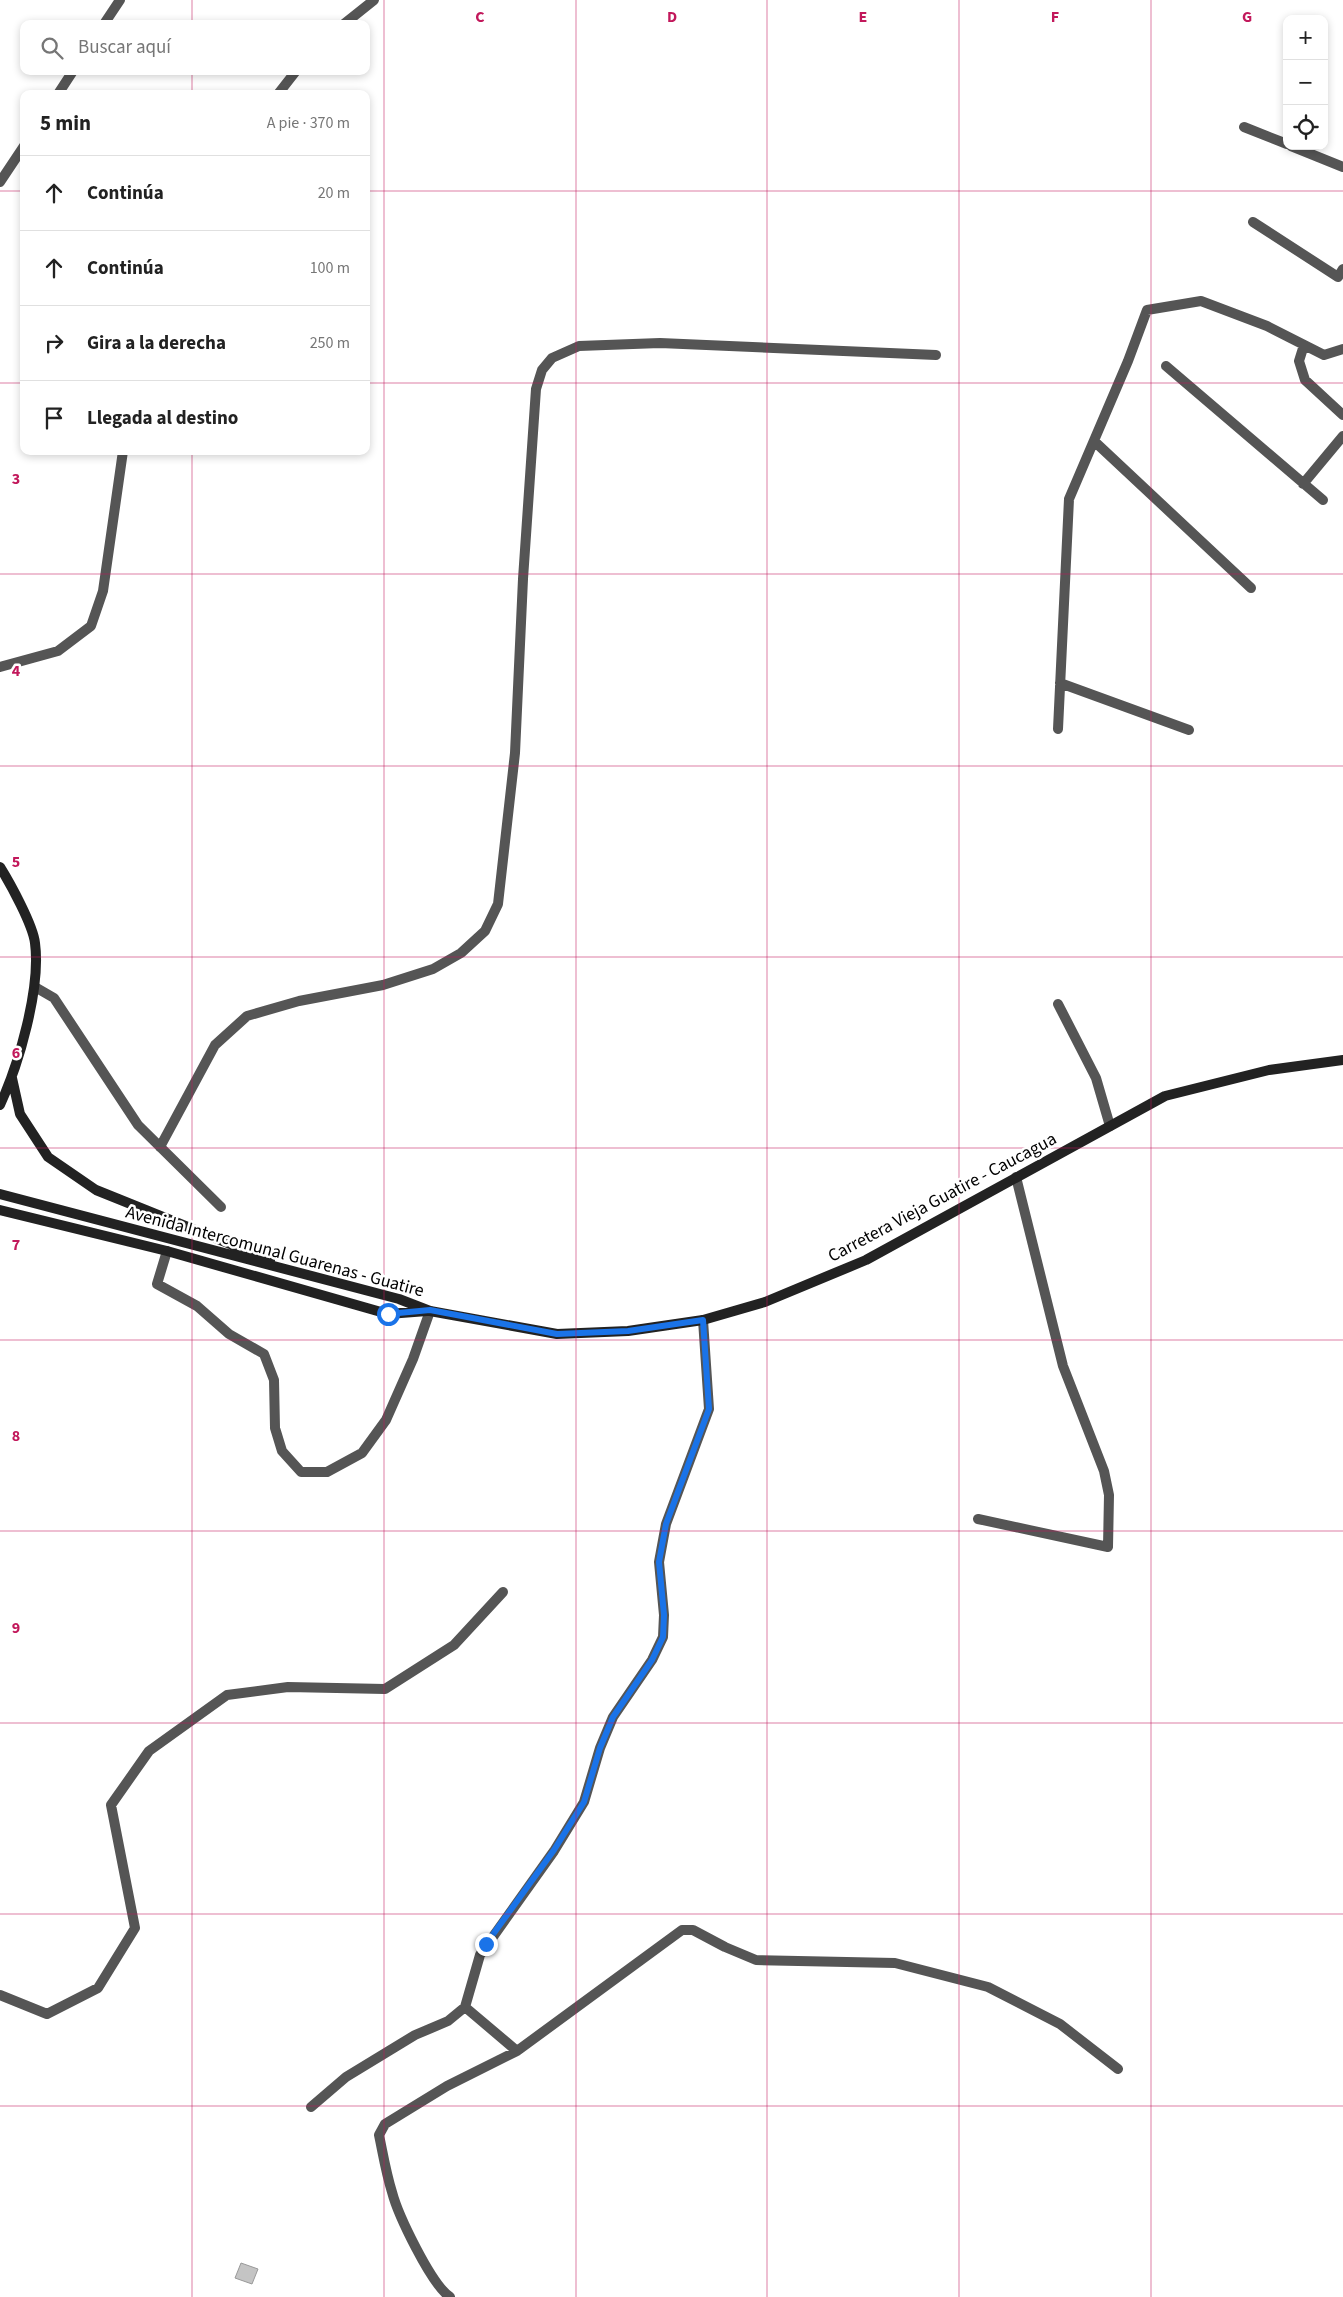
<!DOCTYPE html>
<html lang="es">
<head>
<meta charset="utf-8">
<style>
  body { margin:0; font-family:"Source Sans 3",sans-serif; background:#f2f2f2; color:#222 }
  .controls { position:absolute; right:15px; top:15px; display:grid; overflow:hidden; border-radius:10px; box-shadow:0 2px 8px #0003 }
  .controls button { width:45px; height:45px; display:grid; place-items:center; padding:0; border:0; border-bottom:1px solid #e0e0e0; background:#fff; color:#222; font:25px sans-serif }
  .stop { position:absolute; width:15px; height:15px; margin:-11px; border:4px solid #1a73e8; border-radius:50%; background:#fff }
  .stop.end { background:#1a73e8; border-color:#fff; box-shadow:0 1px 5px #0008 }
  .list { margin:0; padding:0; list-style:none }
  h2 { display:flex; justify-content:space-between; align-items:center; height:65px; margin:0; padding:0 20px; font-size:21px }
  h2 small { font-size:16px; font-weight:400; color:#767676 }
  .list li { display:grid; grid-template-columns:32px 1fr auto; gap:15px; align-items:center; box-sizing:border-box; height:75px; padding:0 20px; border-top:1px solid #e0e0e0 }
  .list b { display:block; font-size:19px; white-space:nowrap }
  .list em { font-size:16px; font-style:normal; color:#767676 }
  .icon { flex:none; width:28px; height:28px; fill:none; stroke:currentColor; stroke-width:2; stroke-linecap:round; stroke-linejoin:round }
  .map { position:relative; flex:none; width:1343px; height:2297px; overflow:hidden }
  .search { position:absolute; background:#fff; box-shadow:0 2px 8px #0003; left:20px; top:20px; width:350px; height:55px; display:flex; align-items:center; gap:12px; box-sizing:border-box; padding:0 18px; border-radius:10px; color:#767676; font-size:19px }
  .panel { position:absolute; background:#fff; box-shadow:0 2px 8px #0003; left:20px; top:90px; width:350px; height:365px; border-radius:10px }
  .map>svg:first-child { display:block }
  .building { fill:#c4c4c4; stroke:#999 }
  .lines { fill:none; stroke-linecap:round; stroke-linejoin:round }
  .lane { stroke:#555; stroke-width:10 }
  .street { stroke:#555; stroke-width:10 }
  .secondary { stroke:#222; stroke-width:10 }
  .route { stroke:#1a73e8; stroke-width:6 }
  .grid { fill:none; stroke:#c2185b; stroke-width:1; stroke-opacity:0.55 }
  .labels { text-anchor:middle; stroke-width:5; stroke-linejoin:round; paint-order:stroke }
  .street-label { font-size:18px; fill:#000; stroke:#fff }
  .grid-label { font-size:16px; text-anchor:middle; font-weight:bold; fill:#c2185b; stroke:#fff; stroke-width:5; stroke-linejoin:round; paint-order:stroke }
</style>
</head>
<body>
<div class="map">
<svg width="1343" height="2297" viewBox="0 0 1343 2297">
  <rect width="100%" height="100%" fill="#fff"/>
  <path class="building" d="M241 2263 258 2269 252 2284 235 2278Z"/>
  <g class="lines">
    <path class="lane" d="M104 24 120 0
      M58 94 73 71
      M0 182 24 146"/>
    <path class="street" d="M344 24 374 0
      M278 94 296 71
      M1244 127 1287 144
      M1291 146 1343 167
      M1253 222 1338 277 1343 269
      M1304 345 1299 361 1305 380 1343 415
      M1166 366 1323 500
      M1094 441 1251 588
      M1303 484 1343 436
      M0 667 58 651 91 626 103 591 123 451
      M1060 683 1189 730
      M1058 729 1069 499 1128 361 1147 310 1201 301 1267 326 1324 355 1343 349
      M35 987 54 998 138 1125 221 1207
      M1058 1004 1096 1078 1110 1126
      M160 1147 215 1045 247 1016 299 1001 383 985 433 969 461 953 485 931 498 904 515 753 523 579 536 389 542 370 552 358 579 346 660 343 936 355
      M167 1251 157 1284 197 1306 229 1334 264 1354 274 1380 275 1428 282 1451 301 1472H327L362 1453 386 1420 413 1359 430 1311
      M978 1519 1108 1547 1109 1495 1104 1471 1063 1366 1016 1177
      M0 1995 47 2014 98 1988 135 1928 111 1805 149 1751 227 1695 288 1687 385 1689 454 1645 503 1592
      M465 2007 517 2051
      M311 2107 346 2077 415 2035 448 2021 465 2007 480 1955 554 1851 584 1802 600 1748 613 1717 652 1660 663 1637 664 1615 659 1562 666 1524 709 1409 703 1320
      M450 2297C431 2284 398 2215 392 2192 386 2173 383 2154 379 2135L385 2124 447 2086 517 2051 682 1930H693L725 1947 756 1960 895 1963 988 1987 1060 2024 1118 2069"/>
    <path class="secondary" d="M0 867C10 883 33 925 35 943 41 988 19 1064 0 1105
      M12 1078 20 1114 48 1157 96 1190 270 1260
      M0 1194 399 1299 430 1311 557 1334 628 1331 703 1320 765 1302 866 1260 1165 1096 1269 1070 1343 1060
      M0 1210 167 1251 388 1314 427 1311"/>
  </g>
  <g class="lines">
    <path class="route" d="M388 1314 430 1310 557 1334 628 1331 703 1320 709 1409 666 1524 659 1562 664 1615 663 1637 652 1660 613 1717 600 1748 584 1802 554 1850 486 1944"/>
  </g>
  <path class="grid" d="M192 0V24M384 0V2297M576 0V2297M767 0V2297M959 0V2297M1151 0V2297M192 71V94M0 191H24M366 191H1343M0 383H24M366 383H1343M192 451V2297M0 574H1343M0 766H1343M0 957H1343M0 1148H1343M0 1340H1343M0 1531H1343M0 1723H1343M0 1914H1343M0 2106H1343"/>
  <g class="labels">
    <g class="street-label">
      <text transform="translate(942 1197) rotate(-28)" y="6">Carretera Vieja Guatire - Caucagua</text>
      <text transform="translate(275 1251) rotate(15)" y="6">Avenida Intercomunal Guarenas - Guatire</text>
    </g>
  </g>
  <g class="grid-label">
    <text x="480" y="22">C</text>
    <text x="672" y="22">D</text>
    <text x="863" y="22">E</text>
    <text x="1055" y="22">F</text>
    <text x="1247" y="22">G</text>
    <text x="16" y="484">3</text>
    <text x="16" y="676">4</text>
    <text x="16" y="867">5</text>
    <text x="16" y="1058">6</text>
    <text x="16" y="1250">7</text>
    <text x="16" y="1441">8</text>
    <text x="16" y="1633">9</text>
  </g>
</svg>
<div class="controls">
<button>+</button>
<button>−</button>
<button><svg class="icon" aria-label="locate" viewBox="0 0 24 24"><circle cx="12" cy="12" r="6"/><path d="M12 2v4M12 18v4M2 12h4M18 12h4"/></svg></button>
</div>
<div class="stop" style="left:388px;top:1314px"></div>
<div class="stop end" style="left:486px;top:1944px"></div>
<div class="search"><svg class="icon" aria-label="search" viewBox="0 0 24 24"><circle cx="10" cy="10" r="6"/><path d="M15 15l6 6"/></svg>Buscar aquí</div>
<section class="panel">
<h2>5 min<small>A pie · 370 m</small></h2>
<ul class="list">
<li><svg class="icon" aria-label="ahead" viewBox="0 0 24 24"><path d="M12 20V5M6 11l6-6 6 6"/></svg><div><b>Continúa</b></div><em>20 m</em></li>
<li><svg class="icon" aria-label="ahead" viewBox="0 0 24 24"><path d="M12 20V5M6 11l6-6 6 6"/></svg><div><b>Continúa</b></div><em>100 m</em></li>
<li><svg class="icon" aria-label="right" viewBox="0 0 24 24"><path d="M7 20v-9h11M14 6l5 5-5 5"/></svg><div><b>Gira a la derecha</b></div><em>250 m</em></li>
<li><svg class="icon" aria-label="arrive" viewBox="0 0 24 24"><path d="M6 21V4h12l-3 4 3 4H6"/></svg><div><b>Llegada al destino</b></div></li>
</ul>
</section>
</div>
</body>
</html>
